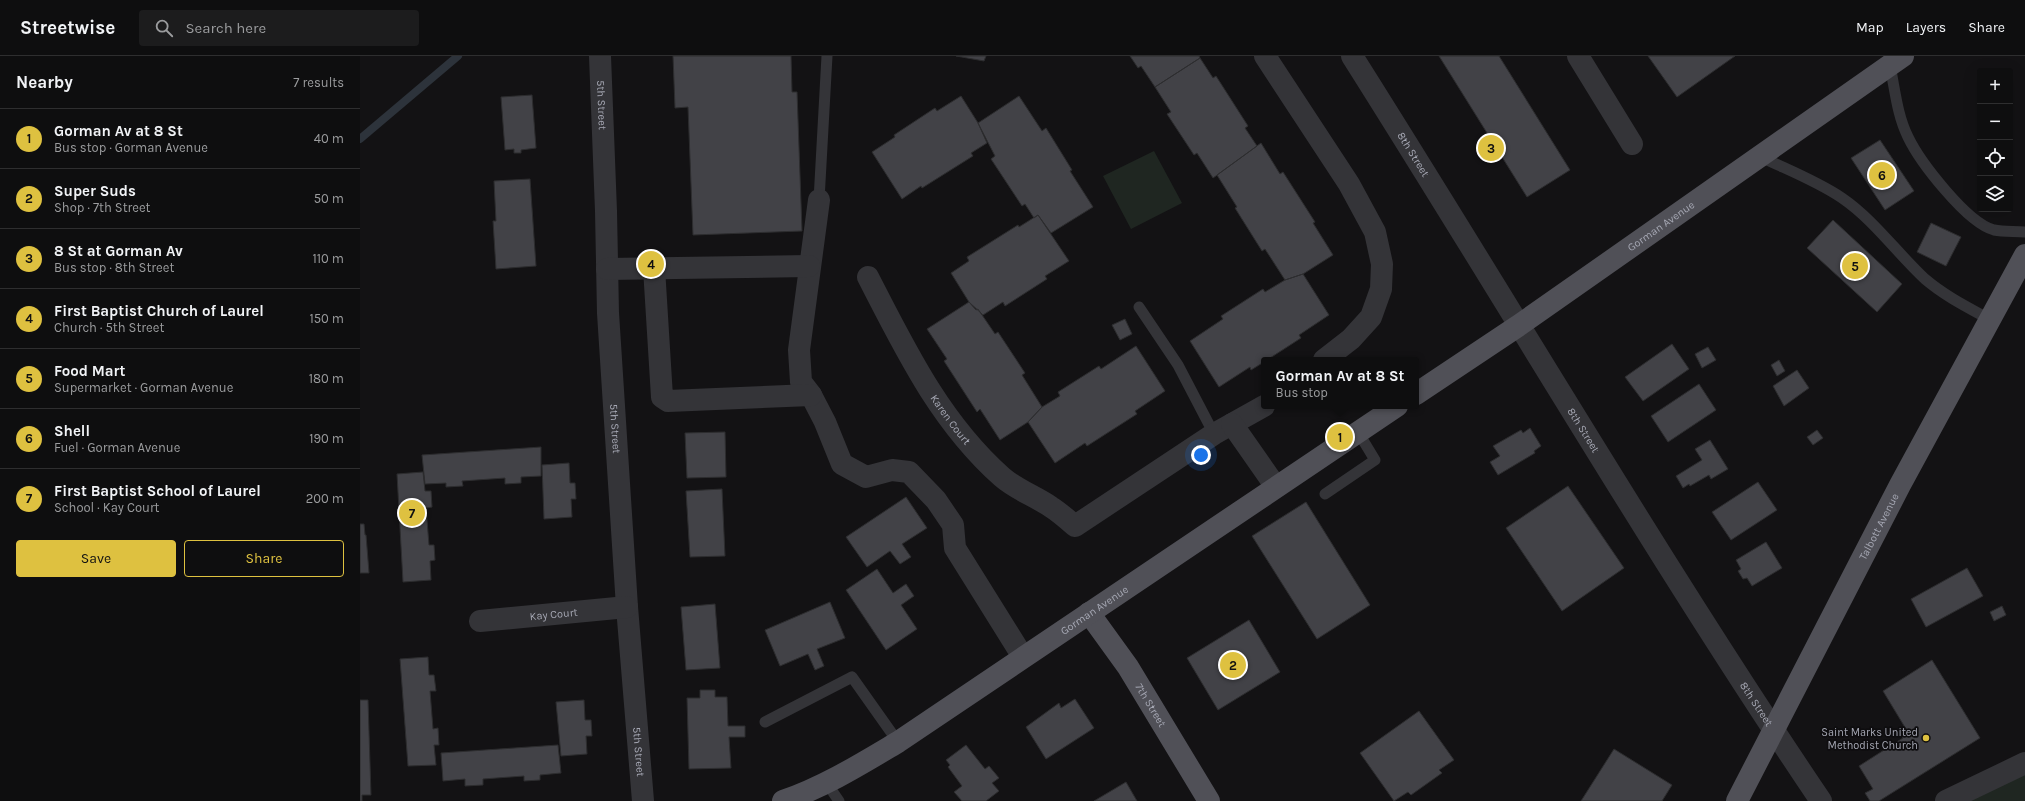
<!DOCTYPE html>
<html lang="en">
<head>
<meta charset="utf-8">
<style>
  body { margin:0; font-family:Karla,sans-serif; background:#1c1c1d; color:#f1f3f6 }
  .controls { position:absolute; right:12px; top:12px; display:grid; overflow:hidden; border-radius:4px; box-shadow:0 4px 16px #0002 }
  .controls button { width:36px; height:36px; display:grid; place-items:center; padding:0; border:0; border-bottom:1px solid #2e2e2f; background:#0e0e0f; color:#f1f3f6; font:20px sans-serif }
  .you { position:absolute; left:841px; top:399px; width:14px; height:14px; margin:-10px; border:3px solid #fff; border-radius:50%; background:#1a73e8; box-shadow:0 0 0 6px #1a73e833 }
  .badge { display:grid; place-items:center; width:26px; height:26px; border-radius:50%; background:#dec140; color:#111; font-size:13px; font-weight:700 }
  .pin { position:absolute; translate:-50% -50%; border:2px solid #fff; box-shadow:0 1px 4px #0006 }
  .popup { position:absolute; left:901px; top:301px; width:158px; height:52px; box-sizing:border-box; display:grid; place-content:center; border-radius:4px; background:#0e0e0f; filter:drop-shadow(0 1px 3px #0005); font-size:13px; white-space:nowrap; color:#9b9c9e }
  .popup b { font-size:15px; color:#f1f3f6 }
  .popup::after { content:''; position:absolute; left:50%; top:100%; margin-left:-8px; border:8px solid transparent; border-top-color:#0e0e0f }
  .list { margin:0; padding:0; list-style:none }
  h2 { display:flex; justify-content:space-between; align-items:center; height:52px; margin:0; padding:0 16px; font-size:17px }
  h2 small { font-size:13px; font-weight:400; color:#9b9c9e }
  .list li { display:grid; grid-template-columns:26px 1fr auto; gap:12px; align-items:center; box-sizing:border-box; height:60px; padding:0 16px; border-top:1px solid #2e2e2f }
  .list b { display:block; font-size:15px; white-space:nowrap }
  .list p { margin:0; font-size:13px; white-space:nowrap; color:#9b9c9e }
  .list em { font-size:13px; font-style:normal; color:#9b9c9e }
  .actions { display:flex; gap:8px; padding:12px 16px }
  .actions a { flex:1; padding:9px 0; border:1px solid #dec140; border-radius:4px; text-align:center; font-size:14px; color:#dec140 }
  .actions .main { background:#dec140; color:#111 }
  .icon { flex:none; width:22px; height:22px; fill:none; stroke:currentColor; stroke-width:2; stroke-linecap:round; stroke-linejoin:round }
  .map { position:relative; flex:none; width:1665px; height:745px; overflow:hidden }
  header { display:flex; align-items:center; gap:24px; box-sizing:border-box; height:56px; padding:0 20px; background:#0e0e0f; border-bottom:1px solid #2e2e2f }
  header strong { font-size:19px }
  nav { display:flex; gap:22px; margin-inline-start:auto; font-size:14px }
  .search { width:280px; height:36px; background:#1c1c1d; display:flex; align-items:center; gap:10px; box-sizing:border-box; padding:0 14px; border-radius:4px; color:#9b9c9e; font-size:15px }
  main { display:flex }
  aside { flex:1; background:#0e0e0f }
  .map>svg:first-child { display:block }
  .green { fill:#1f2621 }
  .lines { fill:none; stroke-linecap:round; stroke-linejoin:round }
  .stream { stroke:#2d333b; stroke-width:8 }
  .building { fill:#424247; stroke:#2d2d2f }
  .lane { stroke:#343438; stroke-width:11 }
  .street { stroke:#343438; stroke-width:22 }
  .primary { stroke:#505057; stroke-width:22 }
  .poi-dot { fill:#dec140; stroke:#0e0d0f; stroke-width:1.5 }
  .labels { text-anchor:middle; stroke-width:3.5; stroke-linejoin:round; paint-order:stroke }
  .street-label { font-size:11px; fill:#a5a7b3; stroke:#0e0d0f }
  .poi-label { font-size:11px; fill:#a5a7b3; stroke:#0e0d0f; text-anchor:end }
</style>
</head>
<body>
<header>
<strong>Streetwise</strong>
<div class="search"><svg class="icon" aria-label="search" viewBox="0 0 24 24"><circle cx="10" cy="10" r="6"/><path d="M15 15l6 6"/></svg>Search here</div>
<nav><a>Map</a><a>Layers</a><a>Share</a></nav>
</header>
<main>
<aside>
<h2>Nearby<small>7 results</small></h2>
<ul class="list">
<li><span class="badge">1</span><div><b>Gorman Av at 8 St</b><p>Bus stop · Gorman Avenue</p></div><em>40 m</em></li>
<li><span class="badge">2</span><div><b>Super Suds</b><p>Shop · 7th Street</p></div><em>50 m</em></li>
<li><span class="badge">3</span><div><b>8 St at Gorman Av</b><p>Bus stop · 8th Street</p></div><em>110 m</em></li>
<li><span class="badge">4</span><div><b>First Baptist Church of Laurel</b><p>Church · 5th Street</p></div><em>150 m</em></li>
<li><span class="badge">5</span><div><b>Food Mart</b><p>Supermarket · Gorman Avenue</p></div><em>180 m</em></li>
<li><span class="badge">6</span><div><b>Shell</b><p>Fuel · Gorman Avenue</p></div><em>190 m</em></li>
<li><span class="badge">7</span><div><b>First Baptist School of Laurel</b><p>School · Kay Court</p></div><em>200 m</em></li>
</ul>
<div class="actions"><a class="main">Save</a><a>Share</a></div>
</aside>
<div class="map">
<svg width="1665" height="745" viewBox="0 0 1665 745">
  <rect width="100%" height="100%" fill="#131214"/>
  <path class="green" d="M794 95 822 147 771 173 743 120Z
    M1665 708V745H1586Z"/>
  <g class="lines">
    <path class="stream" d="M0 83 98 0"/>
  </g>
  <path class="building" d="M313 0H431L432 36H437L442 175 333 179 328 51 315 52Z
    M596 0H626L624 5Z
    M770 0H839L840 2 795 31 781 10 778 12Z
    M1079 0H1139L1210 114 1167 141Z
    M1288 0H1375L1317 41Z
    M840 2 853 22 856 20 888 70 885 72 897 90 853 122 837 97 834 99 807 58 811 56 795 31Z
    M172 39 176 92 161 94V97H154V93L145 94 141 41Z
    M601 40 618 67 627 87 611 97 613 100 562 132 561 130 542 143 512 96 535 81 534 79 575 52 577 55Z
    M659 40 682 75 686 72 712 114 710 115 733 151 691 177 678 159 674 162 665 148 662 150 631 103 635 100 618 67Z
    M1520 84 1554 135 1525 154 1491 102Z
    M901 87 920 118 923 116 955 166 953 167 973 199 943 218 925 224 905 193 902 195 875 152 877 151 857 119Z
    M170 123 176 210 136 213 133 165H136L134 125Z
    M678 159 709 205 685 220 687 223 645 250 643 246 623 259 609 246 591 217 609 205 607 201 658 169 659 171Z
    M1473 164 1542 228 1517 256 1447 192Z
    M1571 167 1601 181 1586 210 1557 196Z
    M943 218 969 259 939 279 941 282 907 304H904V306L891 314 890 311 859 331 830 285 863 263 861 260 903 233 905 236 925 224Z
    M609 246 616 254 618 253 635 278 638 276 665 317 662 319 682 351 668 366 640 384 620 353 617 356 584 305 587 303 567 273Z
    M765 263 772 278 760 284 752 269Z
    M1312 288 1329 313 1283 345 1265 321Z
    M776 290 805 335 775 355 777 358 727 390 725 387 695 407 668 366 682 351 700 340 698 336 739 310 741 313Z
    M1348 291 1356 304 1342 312 1335 298Z
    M1419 304 1425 315 1417 320 1411 309Z
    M1437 314 1449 332 1424 350 1413 330Z
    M1339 328 1356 354 1308 386 1291 360Z
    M1170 372 1181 390 1174 395 1175 397 1138 419 1130 406 1140 400 1133 390 1161 374 1163 377Z
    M1457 374 1463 382 1453 389 1447 381Z
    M365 376 366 421 327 422 325 377Z
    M1350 384 1368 413 1351 423 1349 419 1330 430 1329 428 1323 432 1316 420 1342 404 1335 393Z
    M181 391V420L161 421V427L145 428V422L102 425 103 430 86 431V427L65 428 62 399Z
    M209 407 210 427H215L216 443H211L212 461 184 463 182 409Z
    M63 416 65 435H71L72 451 66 452 69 489H74L75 504 70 505 71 524 43 526 37 418Z
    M1398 426 1417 454 1371 484 1352 456Z
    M1208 430 1264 512 1202 555 1146 472Z
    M362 433 365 500 330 501 326 435Z
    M546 441 567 472 542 488 551 501 540 508 530 495 507 511 486 481Z
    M946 446 1010 549 957 583 892 480Z
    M0 468H4L5 479H6L9 517H0Z
    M1406 486 1422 512 1392 530 1387 522 1383 523 1378 515 1381 513 1376 504Z
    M1607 512 1623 540 1566 571 1551 543Z
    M517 513 533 537 546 528 554 540 541 549 557 573 526 594 486 534Z
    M470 546 485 582 457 593 464 610 455 614 448 598 420 610 405 574Z
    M355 548 360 612 326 614 321 551Z
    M1642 550 1646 559 1634 565 1630 556Z
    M889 564 920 616 858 654 827 602Z
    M68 601 69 619H74L76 635H70L73 673 78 672 79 689H74L76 709 48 710 40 603Z
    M1572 604 1620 682 1519 745H1510L1505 737 1513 733 1499 710 1543 682 1540 676 1546 673 1523 635Z
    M340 634H355V641H367L368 670H385V681H369L371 712 329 713 327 642H340Z
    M715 643 734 672 686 703 666 671 699 647 701 652Z
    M0 644H8L11 739H2V745H0Z
    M224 644 225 664H231L232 680H226L227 698 201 700 196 646Z
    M1059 655 1094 704 1079 714 1082 717 1051 739 1048 736 1034 745 1000 697Z
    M198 689 201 717 180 719V724L164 725V720L123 723V729L105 730V723L83 725 81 697Z
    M606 689 625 713 629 710 639 722 632 727 639 735 626 745H602L594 736 602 730 588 711 590 709 586 704Z
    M1254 693 1312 729 1302 745H1221Z
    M766 726 777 745H734Z"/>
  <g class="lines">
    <path class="lane" d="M1530 10C1535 33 1537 59 1548 81 1560 106 1607 167 1634 174 1644 176 1655 175 1665 176
      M1401 101C1428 114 1457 125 1482 142 1514 164 1537 197 1565 223 1585 240 1607 251 1629 263
      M459 144 467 0
      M779 251 818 309 854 378
      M965 438 1015 404 998 376
      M405 666 492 621 538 686
      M466 726 479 745"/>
    <g class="street">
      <path id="s1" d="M240 0 246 155 248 257 267 551 283 745"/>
      <path d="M905 0 989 128 1015 176 1022 208 1021 233 1011 261 991 283 964 304"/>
      <path id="s2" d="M992 0C1149 248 1297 502 1461 745"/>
      <path d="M1218 0 1272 88"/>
      <path d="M459 144 439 294 441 326 451 339 465 366 482 408 506 421 532 414 549 416 576 444 593 469 595 492 663 601"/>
      <path d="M294 212 302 341 308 345 451 339"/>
      <path d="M247 213 449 210"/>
      <path id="s3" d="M508 221C545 293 580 366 642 421 657 434 675 440 691 451 699 456 707 463 715 470L854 378 904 350"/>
      <path d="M872 368 916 431"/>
      <path id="s4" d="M120 565 267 551"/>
      <path d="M1586 745 1665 707"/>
    </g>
    <g class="primary">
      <path id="s5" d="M1056 338 1158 270 1543 0"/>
      <path id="s6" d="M729 557 768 611 849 745"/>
      <path id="s7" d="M423 745C464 731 501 708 538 686L1037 350"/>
      <path id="s8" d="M1377 745 1540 429 1665 199"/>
    </g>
  </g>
  <circle class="poi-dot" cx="1566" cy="682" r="4"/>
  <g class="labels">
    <g class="street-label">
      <text dy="4" stroke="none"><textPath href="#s1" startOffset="49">5th Street</textPath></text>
      <text dy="4" stroke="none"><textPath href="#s2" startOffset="116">8th Street</textPath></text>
      <text dy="4" stroke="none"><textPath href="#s5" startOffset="297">Gorman Avenue</textPath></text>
      <text dy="4" stroke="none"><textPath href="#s3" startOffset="165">Karen Court</textPath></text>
      <text dy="4" stroke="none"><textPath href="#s1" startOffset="373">5th Street</textPath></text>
      <text dy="4" stroke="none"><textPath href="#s2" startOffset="440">8th Street</textPath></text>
      <text dy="4" stroke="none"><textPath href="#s8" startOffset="309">Talbott Avenue</textPath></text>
      <text dy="4" stroke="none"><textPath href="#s7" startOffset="366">Gorman Avenue</textPath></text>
      <text dy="4" stroke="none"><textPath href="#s4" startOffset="74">Kay Court</textPath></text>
      <text dy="4" stroke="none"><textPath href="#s2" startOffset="764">8th Street</textPath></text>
      <text dy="4" stroke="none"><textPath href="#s6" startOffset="111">7th Street</textPath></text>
      <text dy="4" stroke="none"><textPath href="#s1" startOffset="697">5th Street</textPath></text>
    </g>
    <g class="poi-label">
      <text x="1558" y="680">Saint Marks United<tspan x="1558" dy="13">Methodist Church</tspan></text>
    </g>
  </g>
</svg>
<div class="controls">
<button>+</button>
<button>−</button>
<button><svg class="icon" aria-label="locate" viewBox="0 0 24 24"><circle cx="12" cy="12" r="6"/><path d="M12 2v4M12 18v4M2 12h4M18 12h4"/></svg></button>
<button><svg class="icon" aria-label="layers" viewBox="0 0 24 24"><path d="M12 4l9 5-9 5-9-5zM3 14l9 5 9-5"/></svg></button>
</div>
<div class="you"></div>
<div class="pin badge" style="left:980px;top:381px">1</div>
<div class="popup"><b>Gorman Av at 8 St</b>Bus stop</div>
<div class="pin badge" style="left:873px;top:609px">2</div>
<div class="pin badge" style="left:1131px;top:92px">3</div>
<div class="pin badge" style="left:291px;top:208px">4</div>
<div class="pin badge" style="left:1495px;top:210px">5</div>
<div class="pin badge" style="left:1522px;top:119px">6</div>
<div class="pin badge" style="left:52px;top:457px">7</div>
</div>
</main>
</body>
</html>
